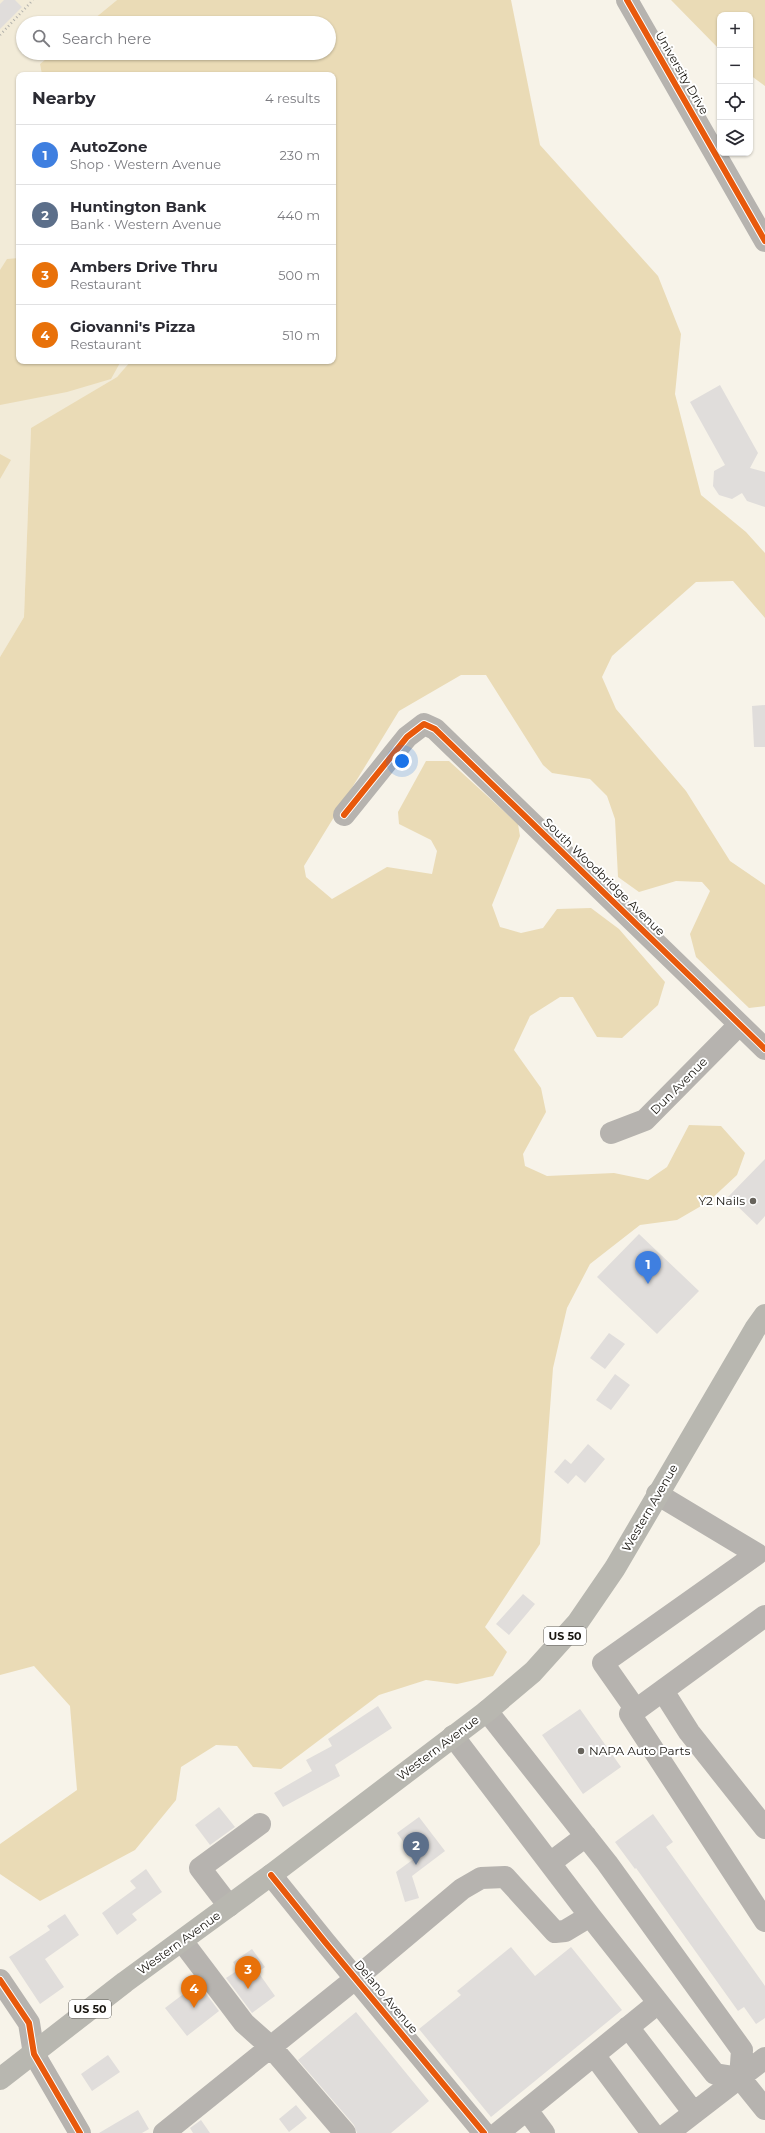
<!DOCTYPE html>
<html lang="en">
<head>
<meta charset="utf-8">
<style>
  body { margin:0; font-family:Montserrat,sans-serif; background:#f2f2f3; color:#2b2b33 }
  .controls { position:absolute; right:12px; top:12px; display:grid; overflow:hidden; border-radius:8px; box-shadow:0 1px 3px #0004 }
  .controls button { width:36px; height:36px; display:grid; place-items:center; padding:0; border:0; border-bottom:1px solid #e1e1e2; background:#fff; color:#2b2b33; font:20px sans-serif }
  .you { position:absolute; left:402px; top:761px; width:14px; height:14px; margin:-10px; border:3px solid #fff; border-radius:50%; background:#1a73e8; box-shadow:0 0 0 6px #1a73e833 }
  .badge { display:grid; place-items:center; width:26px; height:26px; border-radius:50%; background:#ea580c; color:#fff; font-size:13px; font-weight:700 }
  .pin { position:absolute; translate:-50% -33px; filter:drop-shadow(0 1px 2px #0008) }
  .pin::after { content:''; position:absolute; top:21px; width:14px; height:12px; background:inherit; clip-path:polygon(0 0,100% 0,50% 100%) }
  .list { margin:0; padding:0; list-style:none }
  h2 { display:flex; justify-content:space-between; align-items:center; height:52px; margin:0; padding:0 16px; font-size:17px }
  h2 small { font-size:13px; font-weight:400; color:#7c7c81 }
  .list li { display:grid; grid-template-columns:26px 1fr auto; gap:12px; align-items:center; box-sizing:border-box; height:60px; padding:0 16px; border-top:1px solid #e1e1e2 }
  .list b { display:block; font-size:15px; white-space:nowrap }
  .list p { margin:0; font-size:13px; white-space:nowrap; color:#7c7c81 }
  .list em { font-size:13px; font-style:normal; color:#7c7c81 }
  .icon { flex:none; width:22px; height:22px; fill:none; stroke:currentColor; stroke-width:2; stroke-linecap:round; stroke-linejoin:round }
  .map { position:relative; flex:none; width:765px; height:2133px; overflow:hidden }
  .search { position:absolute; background:#fff; box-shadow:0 1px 3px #0004; left:16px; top:16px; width:320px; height:44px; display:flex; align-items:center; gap:10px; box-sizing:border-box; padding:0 14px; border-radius:22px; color:#7c7c81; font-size:15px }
  .panel { position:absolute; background:#fff; box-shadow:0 1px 3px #0004; left:16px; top:72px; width:320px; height:292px; border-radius:8px }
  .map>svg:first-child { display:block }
  .built { fill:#f2ebd8 }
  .green { fill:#eadbb6 }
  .building { fill:#e0dddb }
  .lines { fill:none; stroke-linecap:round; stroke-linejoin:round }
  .path { stroke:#b1b0ab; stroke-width:2.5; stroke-dasharray:1 3; stroke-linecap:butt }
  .minor { stroke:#b6b3af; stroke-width:22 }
  .major { stroke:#b8b7b0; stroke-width:22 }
  .cycleway-casing { stroke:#fff; stroke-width:8 }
  .cycleway { stroke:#e8590c; stroke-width:6 }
  .poi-dot { fill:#67635c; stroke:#fff; stroke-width:1.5 }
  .labels { text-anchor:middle; stroke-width:4; stroke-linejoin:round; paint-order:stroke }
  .shield { fill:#fff; stroke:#5e5c58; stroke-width:1 }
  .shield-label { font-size:11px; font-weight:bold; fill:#191610 }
  .street-label { font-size:12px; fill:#191610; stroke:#fff }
  .poi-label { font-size:12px; fill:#191610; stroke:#fff; text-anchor:end }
</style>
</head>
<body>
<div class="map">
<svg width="765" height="2133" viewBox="0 0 765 2133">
  <rect width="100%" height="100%" fill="#f7f3e9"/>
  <path class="built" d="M0 0H117L89 23H23V53H53L40 64 42 75H19V361L131 362 117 377 31 429 24 617 0 657Z"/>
  <path class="green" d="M117 0H511L540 145 658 276 681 334 675 394 701 495 746 532 765 553V618L733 581 696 582 612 656 602 677 616 709 686 791 730 861 765 885V1006L749 1008 696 957 690 934 710 891 702 882 676 881 639 892 618 877 615 819 607 796 590 779 552 773 543 765 486 675H461L399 711 304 866 306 877 332 899 387 867 432 874 437 851 431 840 399 824 398 812 426 761H449L518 824 520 836 492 905 500 927 521 933 543 928 557 909 591 908 619 929 665 982 658 1005 622 1038 597 1037 573 997H560L530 1016 514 1050 541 1088 546 1112 523 1154 525 1166 547 1176 614 1173 648 1180 667 1167 689 1125 721 1126 745 1153 737 1175 708 1202 677 1220 640 1225 590 1264 567 1308 553 1368 540 1544 485 1627 507 1652 493 1676 457 1684 426 1680 379 1695 281 1769 253 1767 237 1746 216 1745 181 1767 176 1800 135 1850 40 1901 0 1874V1844L77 1790 70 1706 34 1666 0 1675V657L24 617 31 428 117 377 131 361H333V75H42L40 64 53 53H329V23H89Z
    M671 0H765V86L750 75V15H720V50Z
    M19 258V361H121L111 379 67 392 0 405V270L7 259Z
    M0 454 11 460 0 479Z"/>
  <path class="building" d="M4 0H15L22 7 0 29V4Z
    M720 385 758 453 750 468 765 472V507L747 501 742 493 732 499 719 495 713 486 714 471 725 465 690 402Z
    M765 705V747H754L752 706Z
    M765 1159V1216L757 1225 728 1197Z
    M639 1234 699 1291 657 1334 597 1277Z
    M609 1333 625 1344 605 1369 590 1358Z
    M615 1374 630 1385 611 1410 596 1400Z
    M588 1444 605 1459 585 1483 576 1475 568 1484 554 1472 565 1459 571 1464Z
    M523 1594 535 1604 509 1635 496 1624Z
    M378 1706 392 1728 335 1765 340 1776 283 1807 274 1793 312 1771 306 1760 332 1746 328 1739Z
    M580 1709 621 1767 583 1794 542 1735Z
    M219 1807 235 1827 210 1845 195 1825Z
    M653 1814 673 1842 666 1847 765 1986V2018L756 2024 744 2007 738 2011 636 1868 635 1869 615 1842Z
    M419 1817 445 1851 412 1876 419 1898 405 1902 396 1872 415 1858 397 1833Z
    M146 1869 162 1892 132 1914 137 1920 117 1935 102 1913 136 1888 130 1881Z
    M65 1914 79 1935 45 1959 64 1987 40 2004 9 1957 50 1930 47 1926Z
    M511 1947 535 1976 571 1947 622 2010 491 2117 419 2029 461 1995 457 1991Z
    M252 1949 265 1967 258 1972 275 1996 252 2013 226 1978 238 1970 233 1962Z
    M198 1983 219 2011 187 2036 165 2008Z
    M356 2012 429 2101 391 2133H357L354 2125 298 2060Z
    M108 2055 120 2072 92 2091 81 2074Z
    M296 2105 307 2118 289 2132 279 2119Z
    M138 2110 149 2129 142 2133H99Z
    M201 2120 210 2133H193L190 2128Z"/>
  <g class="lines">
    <path class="path" d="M0 35 33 0"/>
    <path class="minor" d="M627 0 765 241
      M344 815 407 737 424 724 435 729 765 1049
      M611 1133 645 1120 739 1025
      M657 1494 757 1554 603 1663 636 1710 765 1616
      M663 1691 689 1732 765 1828
      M636 1710 630 1714 765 1921
      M487 1711 607 1863 742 2050 740 2078
      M453 1736 590 1916 715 2074 740 2078 765 2109
      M550 1863 586 1836
      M271 1875 325 1942 484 2133
      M229 1906 200 1868 260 1824
      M182 1941 244 2023 271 2047 345 2133
      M0 1980 29 2023 34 2054 80 2133
      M628 2027 694 2113
      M594 2055 652 2133
      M527 2110 544 2133
      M164 2133 355 1979 462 1889 481 1878 505 1877 555 1932 565 1931 590 1916
      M498 2133 658 2003
      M668 2133 765 2058"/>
    <path class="major" d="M0 2079 125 1982 271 1875 487 1711 533 1672 578 1622 615 1568 755 1329 765 1315"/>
    <g class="cycleway-casing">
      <path id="cycleway" d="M627 0 765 241
        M344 815 407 737 424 724 435 729 765 1049
        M271 1875 325 1942 484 2133
        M0 1980 29 2023 34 2054 80 2133"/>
    </g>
    <use href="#cycleway" class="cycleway"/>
  </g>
  <g class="poi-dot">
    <circle cx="753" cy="1201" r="4"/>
    <circle cx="581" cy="1751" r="4"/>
  </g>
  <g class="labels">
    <g class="shield">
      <rect x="544" y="1627" width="42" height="18" rx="3"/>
      <rect x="69" y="2000" width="42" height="18" rx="3"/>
    </g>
    <g class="shield-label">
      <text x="565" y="1640">US 50</text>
      <text x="90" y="2013">US 50</text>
    </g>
    <g class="street-label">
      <text transform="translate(682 73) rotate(60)" y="4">University Drive</text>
      <text transform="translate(604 877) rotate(44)" y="4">South Woodbridge Avenue</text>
      <text transform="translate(679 1086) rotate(-45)" y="4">Dun Avenue</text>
      <text transform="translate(650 1508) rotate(-60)" y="4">Western Avenue</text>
      <text transform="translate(438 1748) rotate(-37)" y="4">Western Avenue</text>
      <text transform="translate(179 1943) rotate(-36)" y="4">Western Avenue</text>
      <text transform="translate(386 1997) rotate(50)" y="4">Delano Avenue</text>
    </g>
    <g class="poi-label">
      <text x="745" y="1205">Y2 Nails</text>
      <text x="589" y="1755" text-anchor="start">NAPA Auto Parts</text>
    </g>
  </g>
</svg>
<div class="controls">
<button>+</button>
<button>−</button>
<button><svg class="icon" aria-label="locate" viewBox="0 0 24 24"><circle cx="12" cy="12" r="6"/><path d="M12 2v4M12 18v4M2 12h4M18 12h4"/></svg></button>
<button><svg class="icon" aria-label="layers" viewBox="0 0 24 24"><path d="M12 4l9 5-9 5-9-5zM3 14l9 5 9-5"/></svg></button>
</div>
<div class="you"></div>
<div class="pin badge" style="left:648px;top:1284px;background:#3f7fe0">1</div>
<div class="pin badge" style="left:416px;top:1865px;background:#5c6f8a">2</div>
<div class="pin badge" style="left:248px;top:1989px;background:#e8710a">3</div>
<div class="pin badge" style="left:194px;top:2008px;background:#e8710a">4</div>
<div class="search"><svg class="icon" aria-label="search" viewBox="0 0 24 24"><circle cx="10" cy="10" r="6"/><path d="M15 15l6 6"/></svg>Search here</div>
<section class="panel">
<h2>Nearby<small>4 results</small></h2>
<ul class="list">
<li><span class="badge" style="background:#3f7fe0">1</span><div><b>AutoZone</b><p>Shop · Western Avenue</p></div><em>230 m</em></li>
<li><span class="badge" style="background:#5c6f8a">2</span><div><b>Huntington Bank</b><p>Bank · Western Avenue</p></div><em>440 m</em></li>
<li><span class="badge" style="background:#e8710a">3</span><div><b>Ambers Drive Thru</b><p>Restaurant</p></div><em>500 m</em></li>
<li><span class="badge" style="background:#e8710a">4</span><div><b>Giovanni's Pizza</b><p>Restaurant</p></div><em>510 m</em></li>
</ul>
</section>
</div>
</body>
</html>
